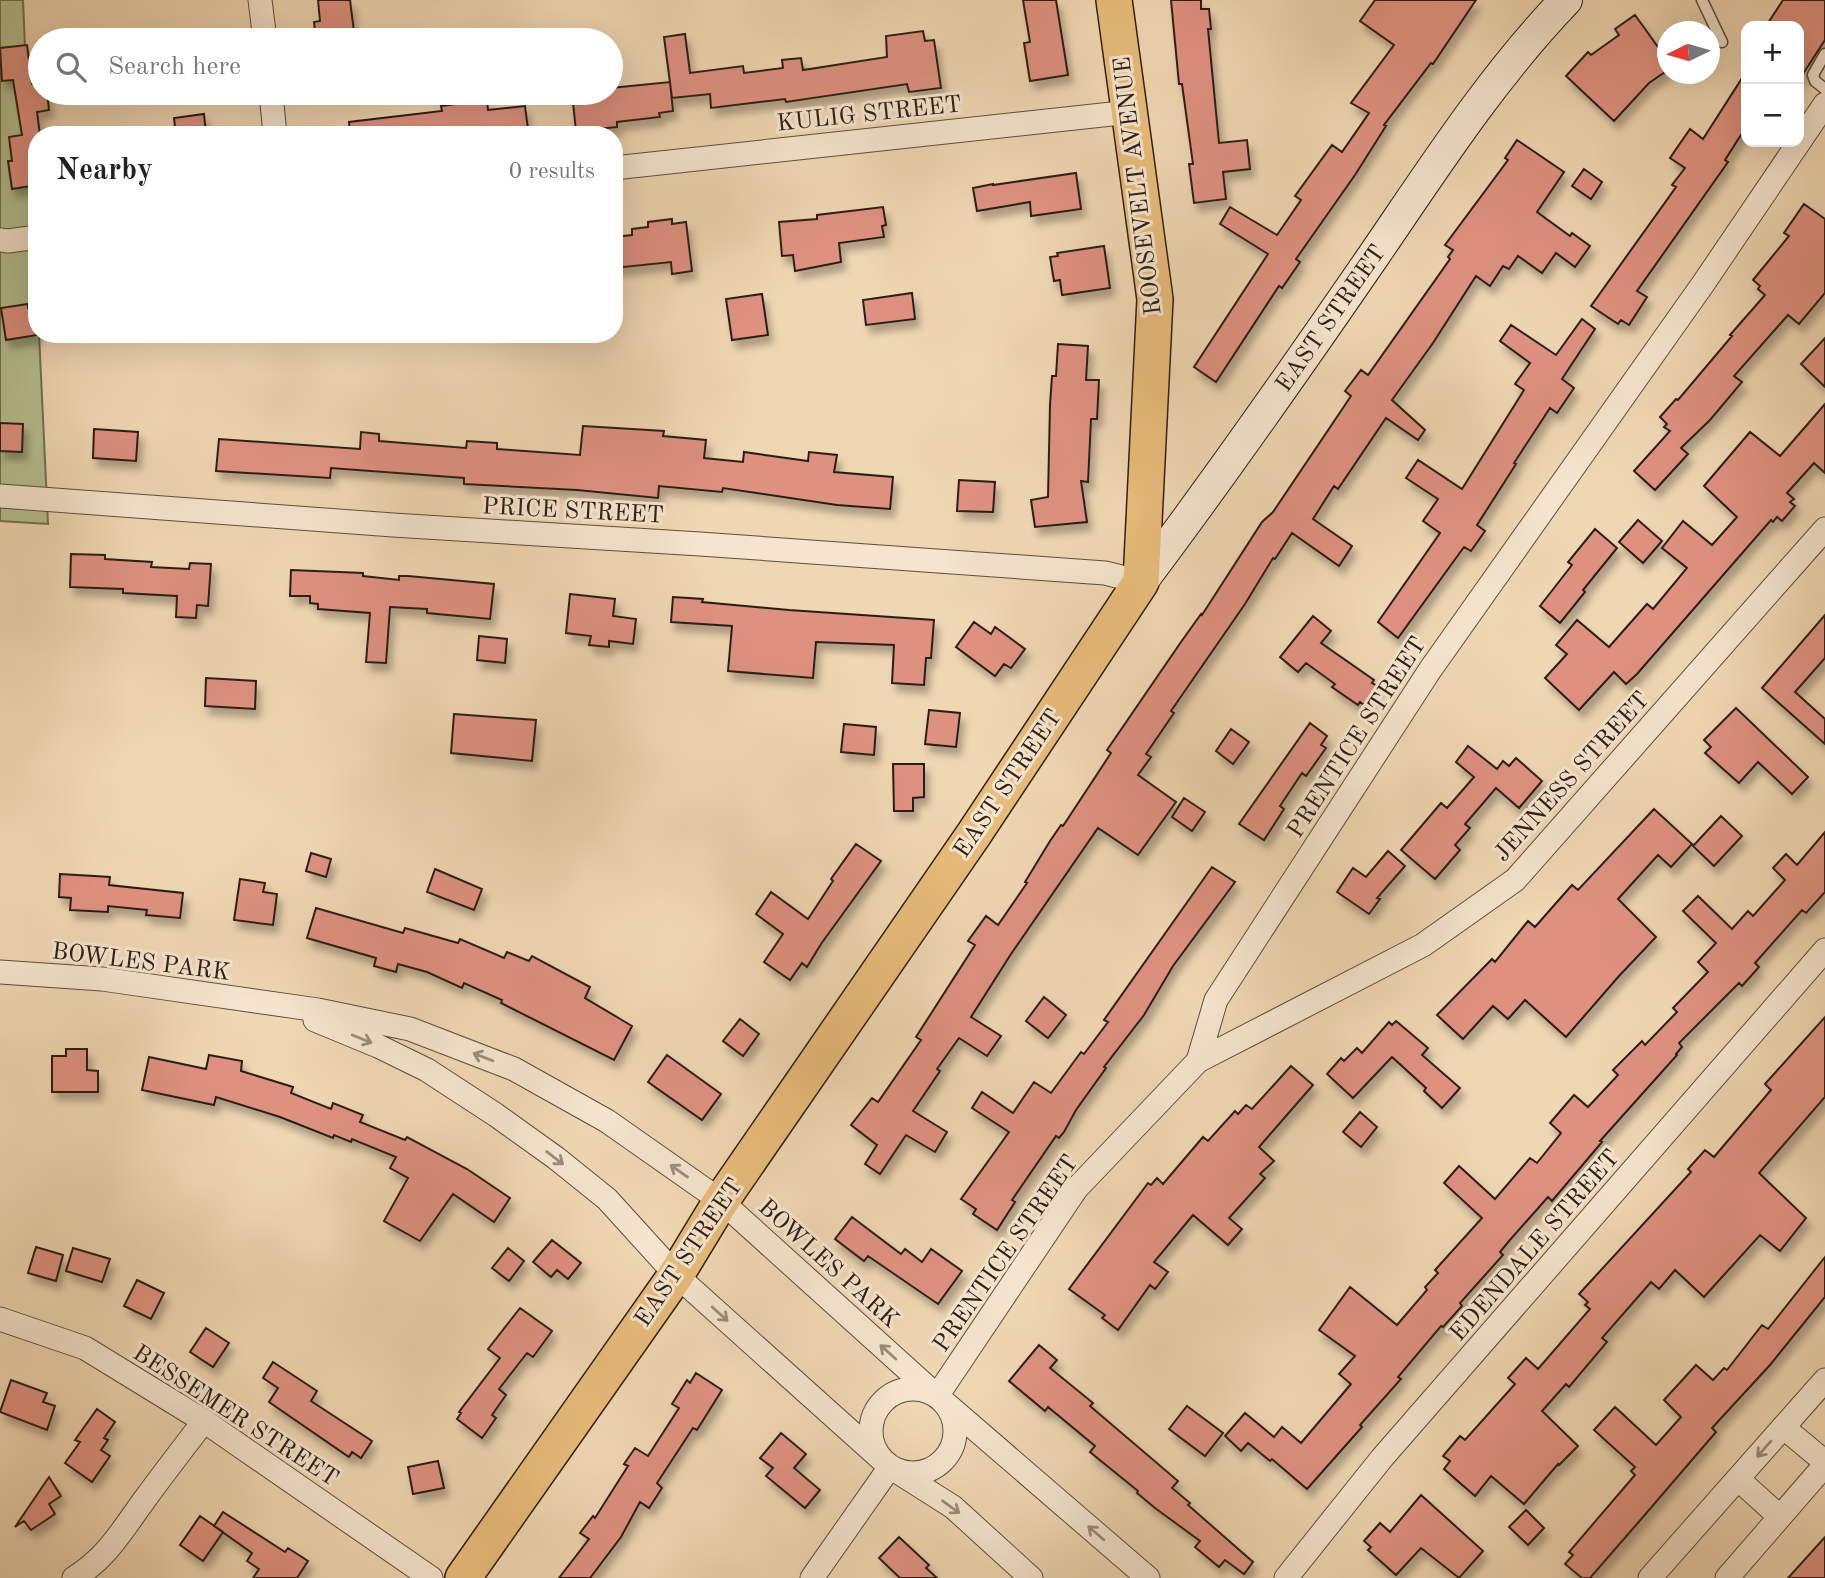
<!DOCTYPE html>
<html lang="en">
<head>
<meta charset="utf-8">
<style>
  body { margin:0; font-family:"Old Standard TT",serif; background:#f6f6f6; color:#222 }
  .controls { position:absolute; right:21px; top:21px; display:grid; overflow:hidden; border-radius:14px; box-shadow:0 7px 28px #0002 }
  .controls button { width:63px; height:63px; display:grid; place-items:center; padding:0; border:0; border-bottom:2px solid #e0e0e0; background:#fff; color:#222; font:35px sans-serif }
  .compass { position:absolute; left:1657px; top:21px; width:63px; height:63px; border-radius:50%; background:#fff; box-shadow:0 7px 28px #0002; rotate:265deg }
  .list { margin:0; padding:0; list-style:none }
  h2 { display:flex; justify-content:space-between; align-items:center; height:91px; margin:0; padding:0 28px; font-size:30px }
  h2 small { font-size:23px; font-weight:400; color:#767676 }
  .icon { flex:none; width:38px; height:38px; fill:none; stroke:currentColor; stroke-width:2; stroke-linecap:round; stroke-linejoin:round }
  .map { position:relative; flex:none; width:1825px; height:1578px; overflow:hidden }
  .search { position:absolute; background:#fff; box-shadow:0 7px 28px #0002; left:28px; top:28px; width:595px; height:77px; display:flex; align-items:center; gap:18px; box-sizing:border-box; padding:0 24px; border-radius:38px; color:#767676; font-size:26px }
  .panel { position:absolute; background:#fff; box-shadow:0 7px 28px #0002; left:28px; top:126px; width:595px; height:217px; border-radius:28px }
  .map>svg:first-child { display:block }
  .green { fill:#b5bf90; stroke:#706f53; stroke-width:2 }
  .building { fill:#df9180; stroke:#2c1f16; stroke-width:2; filter:url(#shadow) }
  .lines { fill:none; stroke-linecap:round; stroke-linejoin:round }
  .lane-casing { stroke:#5d4d3d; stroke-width:13 }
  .street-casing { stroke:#5d4d3d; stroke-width:25 }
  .secondary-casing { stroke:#2c1f16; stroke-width:34 }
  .primary-casing { stroke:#2c1f16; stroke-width:38 }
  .lane { stroke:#f5e5ce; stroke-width:10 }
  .street { stroke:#f5e5ce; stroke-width:23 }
  .secondary { stroke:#f5e5ce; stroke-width:32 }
  .primary { stroke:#e8bc7a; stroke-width:35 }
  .oneway { stroke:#9b8c7b }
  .labels { text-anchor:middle; stroke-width:6; stroke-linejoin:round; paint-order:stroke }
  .street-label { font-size:24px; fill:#2c1f16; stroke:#f5e5ce }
</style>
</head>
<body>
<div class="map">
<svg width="1825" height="1578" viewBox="0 0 1825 1578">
  <defs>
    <filter id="shadow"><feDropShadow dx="4.5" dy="8" stdDeviation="3.5" flood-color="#0004"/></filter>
  </defs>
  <rect width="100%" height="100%" fill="#f0d7b3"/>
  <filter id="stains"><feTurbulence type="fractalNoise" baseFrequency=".00286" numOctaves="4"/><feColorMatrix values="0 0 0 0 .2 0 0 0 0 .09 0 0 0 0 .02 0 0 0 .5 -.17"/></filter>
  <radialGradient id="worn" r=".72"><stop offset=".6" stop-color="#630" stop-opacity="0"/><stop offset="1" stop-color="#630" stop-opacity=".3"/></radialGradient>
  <path class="green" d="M0 0H23L37 334H39L48 524 0 521Z"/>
  <path class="building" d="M318 0H350L355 40H316L314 22 320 21Z
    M1023 0H1056L1068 75 1030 81 1024 43 1030 42Z
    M1171 0H1201V9H1209L1211 29H1208L1219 143 1247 140 1250 169 1223 172 1226 199 1194 203 1189 164H1193L1182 84H1179Z
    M1375 0H1476L1433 64 1431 63 1384 125 1386 126 1355 175 1296 259 1300 262 1282 288 1279 286 1216 382 1194 367 1268 254 1220 224 1230 207 1277 235 1301 200 1295 196 1332 145 1342 152 1369 113 1351 103 1394 45 1360 21Z
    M1783 0H1825V40L1799 80V26H1766Z
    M1635 15 1668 61V70L1649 83 1614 121 1566 76 1588 52 1591 55 1619 35 1615 29Z
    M923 31 925 41 934 40 941 88 909 92 907 84 786 102 785 99 711 108 710 94 672 98 664 37 685 34 690 73 743 66 744 73 783 68 782 60 801 58 803 70 887 57 886 36Z
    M27 45 32 84 40 83V93H47L49 110 37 112 40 135H37V185L12 189 8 161H12L9 137 22 135 13 80 2 81 0 48Z
    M1746 72V127L1725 160 1728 162 1637 291 1647 297 1629 325 1621 320 1618 324 1591 306 1676 187 1672 185 1685 168 1670 158 1690 129 1703 139Z
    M670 82 673 111 659 113 660 117 617 122V127L576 131 572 93H611V88Z
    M487 100 488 110 525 106 528 129 479 135H350L349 122 442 111 441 106Z
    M204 114 206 135H176L174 118Z
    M1517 140 1564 172 1537 212 1570 236 1572 233 1590 246 1575 267 1556 253 1542 273 1518 256 1509 269 1503 266 1490 286 1476 276 1433 343 1392 400 1425 430 1418 440 1386 418 1338 489 1334 486 1313 519 1352 546 1339 566 1292 533 1275 559 1273 558 1245 604 1171 711 1174 713 1146 754 1151 757 1138 775 1176 802 1138 855 1098 828 1011 954 971 1017 1001 1036 987 1056 959 1038 937 1069 940 1071 913 1111 947 1132 935 1152 906 1135 880 1174 865 1164 877 1145 851 1125 872 1098 878 1102 921 1040 916 1037 975 945 968 941 986 916 998 925 1027 883 1025 882 1050 841 1061 825 1063 826 1111 753 1107 750 1181 642 1201 614 1202 615 1262 522 1273 512 1351 396 1345 391 1361 370 1368 375 1450 259 1448 257 1453 250 1445 245 1508 160 1505 158Z
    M1584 169 1602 182 1591 199 1572 186Z
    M1076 173 1081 209 1031 216 1030 202 977 211 973 188 993 184V185Z
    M1804 204 1825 219V293L1799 324 1788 315 1734 376 1742 382 1710 420 1681 448 1688 454 1655 490 1634 471 1670 431 1664 427 1667 424 1660 417 1676 399 1678 400 1732 336 1730 335 1765 295 1758 289 1760 286 1753 280 1789 236 1784 233Z
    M883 207 886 225 882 226 884 237 839 243 841 262 795 271 793 255 782 256 779 222 817 219V215Z
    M672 219V224L686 222 692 271 672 274 671 262 614 268V237L632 235V229L648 227V222Z
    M1104 246 1110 288 1062 295 1060 280 1054 281 1050 257 1058 256 1057 253Z
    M912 293 915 319 866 325 863 300Z
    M762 294 768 335 732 340 726 299Z
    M28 304V308L37 307V335L6 340 1 308Z
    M1582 319 1595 329 1562 379 1574 388 1557 413 1550 408 1514 463 1516 464 1477 525 1485 531 1471 551 1464 547 1398 638 1378 622 1440 533 1423 521 1438 499 1406 478 1418 460 1462 489 1524 390 1515 384 1530 363 1500 341 1511 325 1556 355Z
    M1825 338V387L1801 364Z
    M1058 344 1088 346 1086 380H1099L1097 419H1091L1088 482 1081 481 1087 522 1035 527 1031 500 1048 497 1050 405 1052 376H1056Z
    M1825 404V473L1814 463 1787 493 1794 499 1790 502 1795 506 1782 521 1777 517 1773 522 1771 520 1637 674 1626 684 1614 672 1579 710 1545 678 1567 654 1556 645 1577 620 1609 647 1647 604 1653 609 1687 568 1662 548 1683 521 1712 545 1737 517 1704 486 1750 432 1780 456Z
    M0 423 23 424 22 452 0 451Z
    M583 426 664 431 663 436 706 440 704 458 743 462 744 452 808 461 809 452 837 455 834 472 893 477 890 509 837 505 723 488 722 492 659 486 658 498 577 490 464 484V478L331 468 330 478 216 471 219 439 360 449 361 432 379 434V441L466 448 467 441 497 443V449L580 455Z
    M94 429 138 432 136 461 93 458Z
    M959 480 995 482 993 512 957 511Z
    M1638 520 1662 541 1643 563 1619 542Z
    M1595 529 1617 548 1583 590 1585 592 1560 623 1540 606 1572 565 1568 562Z
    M71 554 105 555V559L152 562 151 567 189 569 190 563 211 564 208 606 197 605 196 618 176 617 177 596 123 593V589L70 587Z
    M291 570 363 573V576L399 580V576H408L494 584 490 619 427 613V609L390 607 386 663 366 662 370 613 318 609V604L310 603V596H290Z
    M570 594 615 599 613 616 636 619 633 644 609 641V647L589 645 591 636 566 633Z
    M673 597 703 599 702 602 789 610 934 620 931 658H926L924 685 892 683 894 645 816 642 813 678 728 671 732 626 671 622Z
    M1825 615V658L1795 692 1825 719V744L1762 688Z
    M1313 616 1331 631 1321 643 1374 680 1372 683 1377 686 1364 705 1360 702 1358 705 1332 687 1335 684 1306 663 1298 672 1280 657Z
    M974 622 991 634 995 627 1025 649 1011 668 1004 664 995 676 956 647Z
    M479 636 507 639 505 663 477 660Z
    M206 678 256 681 255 709 205 706Z
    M1736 708 1808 777 1792 794 1758 762 1739 783 1705 753 1711 747 1704 740Z
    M929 710 960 713 956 747 925 744Z
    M454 714 536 720 532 761 451 753Z
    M1310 723 1327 736 1321 745 1326 748 1306 776 1302 773 1280 806 1284 809 1264 840 1239 824Z
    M844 724 876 727 874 755 841 752Z
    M1231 729 1249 742 1233 764 1216 751Z
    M1468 746 1497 769 1503 761 1509 766 1516 758 1542 781 1519 808 1496 788 1465 824 1470 828 1455 845 1460 850 1435 879 1401 850 1441 803 1447 808 1474 777 1456 762Z
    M893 764H924V797L913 798V811H894Z
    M1184 798 1205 812 1192 831 1172 817Z
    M1654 809 1692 844 1671 867 1658 855 1618 899 1656 937 1619 976 1566 1037 1525 1000 1508 1019 1493 1006 1463 1039 1437 1015 1492 959 1495 962 1528 921 1535 927 1572 885 1578 890Z
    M1721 816 1742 836 1714 866 1693 846Z
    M1825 832V892L1806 913 1802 910 1755 963 1759 967 1742 986 1739 983 1679 1043 1682 1047 1676 1054 1677 1055 1600 1141 1602 1142 1552 1201 1548 1197 1509 1241 1500 1252 1503 1255 1460 1303 1462 1306 1443 1327 1441 1326 1398 1377 1401 1379 1360 1425 1362 1427 1307 1489 1272 1459 1270 1461 1248 1443 1241 1451 1225 1436 1245 1413 1274 1437 1282 1427 1301 1443 1351 1384 1339 1374 1355 1356 1319 1330 1350 1287 1397 1325 1427 1290 1425 1287 1438 1273 1435 1270 1482 1218 1444 1183 1459 1166 1495 1199 1530 1158 1537 1163 1561 1133 1550 1123 1574 1095 1588 1107 1618 1075 1613 1070 1642 1041 1645 1045 1677 1012 1673 1008 1708 972 1698 962 1716 943 1683 911 1698 896 1732 929 1748 911 1753 916 1785 880 1773 868 1786 854 1797 865Z
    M856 844 881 861 821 944 807 967 802 963 790 980 764 962 783 934 756 914 771 892 808 919 833 881 831 879Z
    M1388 851 1405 866 1377 898 1380 899 1369 914 1337 892 1353 868 1366 877Z
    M311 853 331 859 326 877 306 871Z
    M1212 867 1235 882 1173 966 1144 1015 1104 1067 1106 1068 1076 1110 1064 1132 1059 1138 1056 1136 1012 1200 1015 1202 997 1230 973 1214 976 1209 961 1199 1009 1132 972 1108 982 1092 1013 1113 1034 1082 1051 1093 1081 1052 1084 1054 1108 1022 1104 1020Z
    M435 869 482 889 474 910 427 892Z
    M60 874 110 877 109 885 183 893 180 918 146 915 147 910 108 906V912L70 910 71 898 59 897Z
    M240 879 265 883 263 892 277 894 273 925 234 920Z
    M316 908 403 933 405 928 458 943 460 939 504 958 507 952 529 961 532 956 590 987 585 998 632 1026 614 1060 501 1003 502 1000 464 983 462 988 427 972 398 964 396 972 374 966 376 958 307 938Z
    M1044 997 1066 1015 1048 1038 1026 1021Z
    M1825 1017V1097L1759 1173 1806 1218 1780 1251 1760 1235 1704 1297 1675 1270 1659 1289 1651 1282 1602 1338 1607 1342 1569 1387 1566 1384 1542 1411 1578 1446 1559 1465 1558 1464 1524 1504 1491 1476 1475 1496 1444 1469 1450 1461 1443 1456 1460 1436 1465 1440 1515 1384 1508 1378 1526 1358 1538 1369 1590 1309 1585 1305 1588 1302 1579 1294 1691 1172 1688 1169 1705 1150 1714 1157 1771 1090 1765 1084Z
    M740 1019 759 1034 743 1056 723 1041Z
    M1396 1021 1428 1048 1422 1055 1460 1088 1442 1108 1424 1091 1426 1088 1392 1057 1353 1098 1327 1074 1341 1058 1344 1061 1357 1048 1362 1053 1389 1022 1392 1025Z
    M66 1049H87V1070L98 1071V1092H52V1056H66Z
    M209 1055 242 1061 241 1071 293 1087 291 1093 331 1109 333 1103 363 1115 360 1122 405 1140 407 1137 467 1169 510 1198 494 1222 453 1194 420 1241 384 1221 408 1178 390 1168 396 1157 352 1139 351 1142 334 1135 333 1138 280 1117 216 1097 214 1105 142 1090 149 1057 206 1069Z
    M667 1055 721 1094 702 1120 648 1082Z
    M1291 1066 1313 1085 1259 1147 1274 1161 1260 1174 1265 1178 1229 1218 1242 1229 1228 1245 1193 1215 1154 1262 1168 1272 1155 1289 1150 1285 1118 1330 1102 1318 1105 1315 1069 1289 1148 1183 1151 1185 1157 1178 1163 1184 1203 1137 1208 1141 1235 1111 1238 1114 1246 1105 1252 1109Z
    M1360 1112 1377 1127 1361 1147 1343 1132Z
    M852 1217 901 1254 905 1249 922 1262 931 1249 962 1271 938 1304 868 1256 864 1261 835 1239Z
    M552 1240 581 1263 568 1279 557 1270 551 1277 533 1262Z
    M36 1247 63 1255 56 1281 28 1273Z
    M73 1248 110 1259 102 1282 66 1271Z
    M508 1248 524 1261 509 1281 492 1268Z
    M1825 1257V1297L1770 1365 1712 1428 1716 1432 1643 1517 1590 1578H1582L1565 1564 1573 1555 1569 1552 1635 1475 1631 1471 1635 1467 1594 1430 1615 1407 1656 1445 1681 1417 1664 1400 1696 1365 1713 1380 1724 1368 1727 1370 1762 1325 1768 1329Z
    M137 1280 164 1293 151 1319 124 1306Z
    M520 1308 552 1331 533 1357 527 1353 499 1389 506 1395 492 1415 496 1418 482 1438 457 1419 461 1413 459 1412 500 1358 488 1349Z
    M206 1328 229 1343 213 1367 190 1352Z
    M1039 1345 1057 1360 1050 1368 1093 1403 1090 1406 1178 1481 1172 1488 1190 1503 1188 1505 1253 1562 1244 1574 1225 1560 1219 1567 1195 1547 1200 1541 1155 1508 1137 1493 1138 1491 1090 1452 1095 1446 1048 1407 1045 1411 1009 1381Z
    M273 1362 317 1391 311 1401 372 1441 361 1458 352 1452 349 1457 269 1402 278 1388 263 1378Z
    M696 1373 722 1390 697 1430 693 1428 657 1483 662 1488 649 1508 640 1502 621 1537 590 1578H559L589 1539 580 1533 593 1516 595 1518 628 1466 624 1464 635 1448 648 1456 679 1408 672 1404 687 1380 690 1383Z
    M11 1380 47 1393 43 1402 55 1406 47 1430 0 1412Z
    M1187 1406 1223 1433 1205 1456 1169 1429Z
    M97 1409 115 1422 104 1438 108 1440 101 1450 110 1456 92 1482 65 1463 80 1442 75 1440Z
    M781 1433 806 1454 794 1468 820 1490 805 1508 766 1476 773 1468 760 1458Z
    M438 1461 444 1488 413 1494 408 1467Z
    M49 1477 61 1496 49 1504 55 1514 31 1530 24 1521 15 1527Z
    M1421 1495 1483 1551 1459 1578 1421 1548 1396 1575 1368 1550 1371 1547 1364 1541 1380 1523 1390 1532Z
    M1526 1510 1544 1528 1528 1545 1509 1527Z
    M223 1512 285 1552 288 1548 308 1561 297 1578H253L259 1569 247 1561 252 1553 214 1526Z
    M200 1516 223 1532 203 1561 180 1545Z
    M899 1537 929 1565 926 1568 937 1578H900L879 1558Z
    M1825 1537V1578H1788Z"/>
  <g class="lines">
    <g class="lane-casing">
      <path id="lane" d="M1702 0 1722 42
        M1825 54 1813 75 1815 81 1825 89"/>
    </g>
    <g class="street-casing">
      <path id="street" d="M260 0 265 40
        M271 93 275 135
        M614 168 1130 112
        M0 240 8 241 37 237
        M0 496 393 525 700 544 1105 573 1141 582
        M0 972 102 979 318 1010 410 1029 514 1069 607 1121 721 1201 937 1396 1148 1578
        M315 1020 378 1046 427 1070 496 1115 556 1158 607 1199 676 1275 890 1467 953 1507 1031 1578
        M1198 1061 1423 945 1515 880 1825 529
        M0 1319 85 1348 204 1421 431 1578
        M871 1431a42 42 0 1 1 84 0a42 42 0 1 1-84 0Z
        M937 1396 1076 1189 1198 1061 1216 1000 1430 670 1703 284 1825 104
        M1783 1427 1825 1462
        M1738 1479 1780 1517
        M74 1578C107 1558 123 1529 145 1499 164 1473 184 1447 204 1421
        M812 1578 890 1467
        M1286 1578 1382 1458 1825 950
        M1650 1578 1825 1380
        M1727 1578 1825 1465"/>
    </g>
    <g class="secondary-casing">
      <path id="secondary" d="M1141 582C1221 476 1297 367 1372 258 1433 169 1491 78 1566 0"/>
    </g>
    <g class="primary-casing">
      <path id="primary" d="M463 1578 676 1275 721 1201 974 834 1141 582 1155 299 1114 0"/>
    </g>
    <use href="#lane" class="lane"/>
    <use href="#street" class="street"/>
    <use href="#secondary" class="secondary"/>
    <use href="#primary" class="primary"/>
  </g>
  <defs><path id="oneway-shaft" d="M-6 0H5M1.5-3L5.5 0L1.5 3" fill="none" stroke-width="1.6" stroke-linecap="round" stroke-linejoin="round" transform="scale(1.75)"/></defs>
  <g class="oneway">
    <use href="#oneway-shaft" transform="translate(362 1039) rotate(22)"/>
    <use href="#oneway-shaft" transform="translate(483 1057) rotate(-159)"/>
    <use href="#oneway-shaft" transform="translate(555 1158) rotate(38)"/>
    <use href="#oneway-shaft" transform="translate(679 1171) rotate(-145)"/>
    <use href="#oneway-shaft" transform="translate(720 1314) rotate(42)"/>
    <use href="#oneway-shaft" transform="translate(888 1352) rotate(-138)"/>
    <use href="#oneway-shaft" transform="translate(1764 1449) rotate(131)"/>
    <use href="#oneway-shaft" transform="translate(951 1507) rotate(36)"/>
    <use href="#oneway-shaft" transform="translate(1096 1533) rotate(-139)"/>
  </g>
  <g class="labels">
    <g class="street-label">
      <text transform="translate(869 113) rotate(-6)" y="8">KULIG STREET</text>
      <text transform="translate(1137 186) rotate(-97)" y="8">ROOSEVELT AVENUE</text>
      <text transform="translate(1330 318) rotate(-55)" y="8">EAST STREET</text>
      <text transform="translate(573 510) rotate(3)" y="8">PRICE STREET</text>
      <text transform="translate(1356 737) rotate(-57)" y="8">PRENTICE STREET</text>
      <text transform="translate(1571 776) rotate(-48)" y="8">JENNESS STREET</text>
      <text transform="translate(1007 783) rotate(-56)" y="8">EAST STREET</text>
      <text transform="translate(141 961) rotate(7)" y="8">BOWLES PARK</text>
      <text transform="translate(1534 1245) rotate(-49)" y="8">EDENDALE STREET</text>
      <text transform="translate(688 1252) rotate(-56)" y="8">EAST STREET</text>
      <text transform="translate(1005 1253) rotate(-55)" y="8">PRENTICE STREET</text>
      <text transform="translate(829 1263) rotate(42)" y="8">BOWLES PARK</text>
      <text transform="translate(236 1415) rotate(33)" y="8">BESSEMER STREET</text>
    </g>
  </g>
  <rect width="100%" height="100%" filter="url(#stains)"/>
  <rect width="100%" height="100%" fill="url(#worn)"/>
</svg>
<div class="controls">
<button>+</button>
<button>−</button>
</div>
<svg class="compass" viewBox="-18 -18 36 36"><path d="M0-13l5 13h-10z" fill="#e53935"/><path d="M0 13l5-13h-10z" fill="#767676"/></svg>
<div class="search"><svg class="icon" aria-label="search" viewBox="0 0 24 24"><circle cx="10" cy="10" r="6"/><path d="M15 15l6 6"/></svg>Search here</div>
<section class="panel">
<h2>Nearby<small>0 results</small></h2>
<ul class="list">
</ul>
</section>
</div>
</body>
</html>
